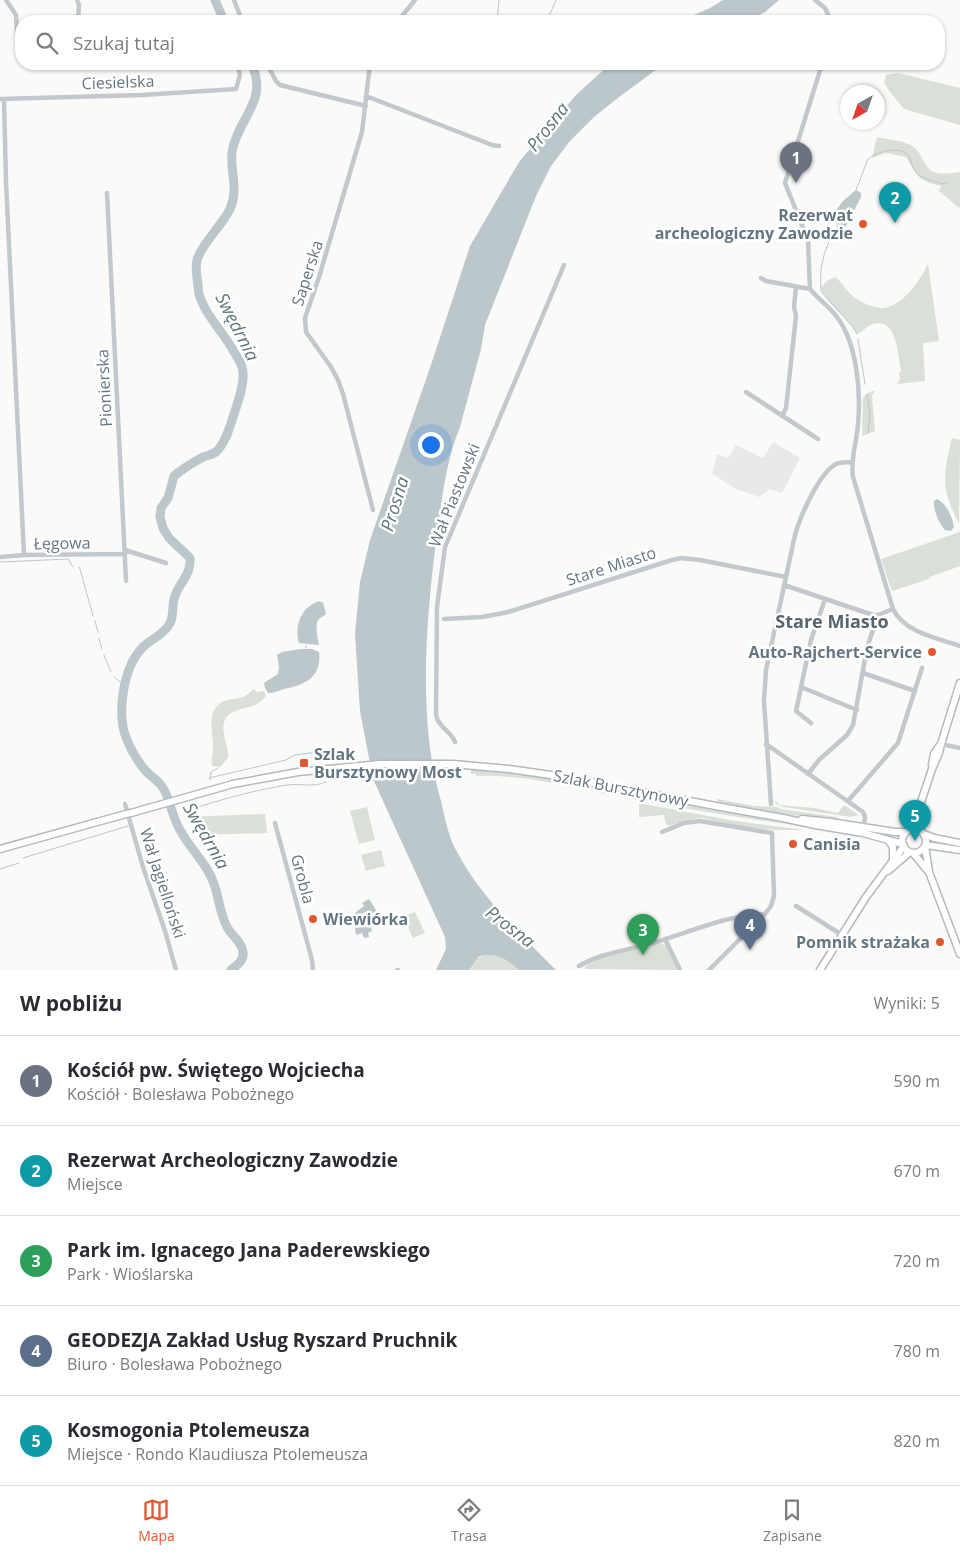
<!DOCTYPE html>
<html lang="pl">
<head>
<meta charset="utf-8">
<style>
  body { margin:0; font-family:"Open Sans",sans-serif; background:#f7f7f7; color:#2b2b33 }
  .compass { position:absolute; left:840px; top:85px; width:45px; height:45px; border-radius:50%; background:#fff; box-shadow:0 1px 4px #0004; rotate:220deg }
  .you { position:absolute; left:430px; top:444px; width:18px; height:18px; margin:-12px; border:4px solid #fff; border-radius:50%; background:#1a73e8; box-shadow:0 0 0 8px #1a73e833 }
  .badge { display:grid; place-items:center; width:32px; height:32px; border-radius:50%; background:#e4572e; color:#fff; font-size:16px; font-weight:700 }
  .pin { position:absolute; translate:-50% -41px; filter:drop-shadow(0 1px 2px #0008) }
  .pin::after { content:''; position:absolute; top:26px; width:18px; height:15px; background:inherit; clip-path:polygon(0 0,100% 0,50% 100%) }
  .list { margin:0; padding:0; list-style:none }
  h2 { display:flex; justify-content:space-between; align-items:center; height:65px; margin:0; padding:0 20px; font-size:21px }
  h2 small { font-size:16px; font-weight:400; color:#7c7c81 }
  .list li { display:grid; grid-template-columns:32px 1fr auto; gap:15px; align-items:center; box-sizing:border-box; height:90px; padding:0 20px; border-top:1px solid #e1e1e2 }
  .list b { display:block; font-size:19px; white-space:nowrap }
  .list p { margin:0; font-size:16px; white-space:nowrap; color:#7c7c81 }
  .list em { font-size:16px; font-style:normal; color:#7c7c81 }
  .icon { flex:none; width:28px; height:28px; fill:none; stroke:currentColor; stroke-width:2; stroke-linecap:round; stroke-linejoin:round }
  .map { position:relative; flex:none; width:960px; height:970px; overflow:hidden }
  .search { position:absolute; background:#fff; box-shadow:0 1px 4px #0004; left:15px; right:15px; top:15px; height:55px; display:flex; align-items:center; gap:12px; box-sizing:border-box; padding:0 18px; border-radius:20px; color:#7c7c81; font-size:19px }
  .sheet { height:515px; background:#fff }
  nav { display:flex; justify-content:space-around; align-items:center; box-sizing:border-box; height:70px; border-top:1px solid #e1e1e2; background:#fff; font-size:14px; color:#7c7c81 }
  nav a { display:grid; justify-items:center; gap:2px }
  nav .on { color:#e4572e }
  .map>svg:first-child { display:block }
  .built { fill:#e8e9e9 }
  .green { fill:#dadfd7 }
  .water { fill:#bbc7cb }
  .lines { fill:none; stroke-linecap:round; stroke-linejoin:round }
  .stream { stroke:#bbc7cb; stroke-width:1 }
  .river { stroke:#bbc7cb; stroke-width:9 }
  .secondary-casing { stroke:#b3babf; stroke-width:9 }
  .street { stroke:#c3c8cc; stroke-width:4.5 }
  .secondary { stroke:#fff; stroke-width:6 }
  .secondary-bridge-casing { stroke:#b3babf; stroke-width:9; stroke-linecap:butt }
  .secondary-bridge { stroke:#fff; stroke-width:6 }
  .poi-dot { fill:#e4572e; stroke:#fff; stroke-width:2 }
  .labels { text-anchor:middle; stroke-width:5; stroke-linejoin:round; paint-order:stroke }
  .street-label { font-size:16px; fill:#657683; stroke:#fff }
  .poi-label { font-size:16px; font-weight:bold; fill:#657683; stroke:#fff; text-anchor:end }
  .water-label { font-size:18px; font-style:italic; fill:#60757c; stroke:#fff }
  .neighbourhood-label { font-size:18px; font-weight:bold; fill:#57646e; stroke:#fff }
</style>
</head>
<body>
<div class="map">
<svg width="960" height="970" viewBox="0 0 960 970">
  <rect width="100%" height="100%" fill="#fafaf8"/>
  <path class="built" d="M773 442 800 458 782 493 770 489 759 497 736 489 712 474 717 454 728 458 736 445 763 458Z"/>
  <path class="green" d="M898 73 960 88V125L904 109 890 92 884 83 886 75Z
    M877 137C888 140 903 140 912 146 921 151 923 163 929 169 935 176 952 173 960 172V206L959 208 939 191 941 186C918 180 918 178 906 157L886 153 872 158Z
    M928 264 939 341 923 343 925 381 897 384 900 379 899 373 901 371C898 356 897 316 873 324 866 326 863 332 857 334 850 319 823 301 821 287L828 280 836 277C843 285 850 295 858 300 865 304 877 309 884 308 904 305 920 280 928 264Z
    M875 390 872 396 875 431 862 436 863 398 866 394Z
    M952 438 960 440 959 524C954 513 948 502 946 490 943 473 948 455 952 438Z
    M960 532V566L930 577 929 579 892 591 881 559Z
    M253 689 257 692 264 691 266 696C263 699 261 702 257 704 247 710 227 708 224 723 221 735 229 746 228 758L220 767 212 766C211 760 213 756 213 750 214 735 205 712 222 702 235 696 243 702 253 689Z
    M460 767 549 777 808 827C748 819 690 810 631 798 580 789 528 774 476 776V774H471V770H460Z
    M718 799 754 806 777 807 781 809 837 817V819L777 814 717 803Z
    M775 800 780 805 814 808 838 813 844 805 859 815 851 817 783 807 776 804Z
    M639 803 729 820 804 830H775L741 827 702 818 693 819 668 826 665 822 664 815 639 817Z
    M367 807 375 840 359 844 350 811Z
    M265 814 267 833 201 835 187 817Z
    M381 850 385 866 366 871 361 855Z
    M415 912 425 933 413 938 403 917Z
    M660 943 666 945 678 970 585 969V967C597 955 642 948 660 943Z
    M486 955C499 954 510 961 519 970H469L475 959Z"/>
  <path class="water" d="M723 0H779L765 12 748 21H680L710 8Z
    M610 64H664L619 97 594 117 570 141 551 166 536 196 485 325 481 349 460 427C446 461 442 498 437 534 427 611 420 692 433 768 435 779 438 790 441 801 445 818 448 836 457 852 481 897 520 934 556 970H519C508 959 493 951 478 957L469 970H436L446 949 445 937 373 779 360 711 355 634 360 582 370 540 431 365 470 246 519 162 576 95Z
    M856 190 861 193V197L846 226 842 227 835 221 834 213 843 201Z
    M937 499C947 504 952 516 954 527L951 531 945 530C939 523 933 510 934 501Z
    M319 601 323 603 326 614C324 616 321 617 319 619 314 623 318 640 319 645L299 643C294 626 301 607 319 601Z
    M300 649H312L319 652C322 677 305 685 284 689 278 691 274 693 268 693L265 688 264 683 278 674 279 667 277 655 282 652Z
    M369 899 379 915 372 919 367 911 363 913V915L366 916 368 918V920L365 922V924H370L372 931 368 933 369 937 364 938 362 933 356 935 355 928 360 927 358 922H357L356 914 353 915 351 918 348 916 335 920 328 914 330 913 336 918 339 915 342 916 355 913 364 906 362 903Z"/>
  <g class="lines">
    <path class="stream" d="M497 21 499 0
      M547 21 556 0
      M856 190 868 159C876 151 901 146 908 155 912 161 912 169 917 173 922 179 935 181 942 184L946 183
      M838 224C825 247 819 263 821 290L823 294 853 327 857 334
      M858 339 865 384
      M867 394 870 414 868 433
      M0 562 68 559 73 567
      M79 567 80 569 93 616
      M95 621 98 632
      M99 638 102 649
      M306 648V645
      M104 655 111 672
      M114 677 124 685
      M209 778 286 760 295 755 310 753 331 754
      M210 780 211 772 218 768
      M198 807C227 798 256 790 287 785 300 783 313 788 326 782
      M23 858 128 826
      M0 869 19 863"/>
    <path class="river" d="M215 0 224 21
      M231 970C237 965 244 961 243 952 242 942 232 936 227 927 220 914 219 898 214 884 207 863 190 849 180 830 172 817 171 801 163 788 158 780 150 776 144 769 137 760 131 750 127 740 116 714 123 667 143 647 151 639 163 635 169 625 175 616 171 606 175 596 180 581 191 576 190 558L169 538 163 528 160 517 161 508 168 498 174 476C182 469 194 462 203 457 208 455 213 455 217 451 226 442 230 426 234 414 238 402 244 386 243 373 243 365 238 358 234 352 224 333 205 315 199 294 198 289 198 283 197 278 196 272 196 266 197 260 201 245 223 224 230 209 239 189 230 173 232 152 237 119 270 100 251 64"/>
    <g class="secondary-casing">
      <path id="secondary" d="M932 765 934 754 940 745
        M919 809 920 830
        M131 813 233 784 298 772 380 764H453L509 769 558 776 721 807 783 818 815 825 863 833 903 844
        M802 819 830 822 895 832H906
        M902 841a12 12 0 1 1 24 0a12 12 0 1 1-24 0Z
        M909 830 919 808 932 769 939 753 941 744 960 683
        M924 834 934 838 960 843
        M888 840 893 847V860
        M926 845 960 850
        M925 846 929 872 960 954
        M0 849 126 814
        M913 853 928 871
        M888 871 910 852
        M820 970 866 897 904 846"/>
    </g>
    <path class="street" d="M6 0 16 15 18 50
      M77 0 79 5 78 20
      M234 0 242 21
      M815 0 825 8 831 21
      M398 21 415 0
      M267 64 276 81 280 85 366 106
      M370 64 362 132 319 277 305 318 306 332 331 367 338 380 343 394 373 510
      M822 64 785 183 808 240 810 289C818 299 829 306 837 317 857 344 861 390 858 424 857 442 850 459 853 477L893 609C905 633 937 638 960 646
      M366 96 492 145 499 146
      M0 99 142 95 236 89 240 75 237 64
      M4 99 6 182 24 555
      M107 193 126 581
      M761 278 766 281 810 289
      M746 392 818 439
      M782 416 786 408 796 316 794 307 796 287
      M125 550 166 563
      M0 557 24 555 125 554
      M784 585 873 615H878L893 609
      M444 619 482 617 508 612 672 560 681 558 700 560 786 577
      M863 673 915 691
      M801 687 857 710
      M811 723 796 711 811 640 825 599
      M455 742C451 731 438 727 436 715L437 607 445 547 564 265
      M766 744 863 812 865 817 863 830
      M941 744 960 748
      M808 774 819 760 847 735 853 725 867 648 878 615
      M848 801 898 743 922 668
      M125 804 143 867 165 931 176 970
      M771 804 764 701 766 670 795 535C800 517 819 473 836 464 841 462 847 462 852 462
      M275 823 312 960 313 970
      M662 832 684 823 700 821 772 833 774 896 771 906 765 914 709 970
      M796 906 842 935
      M665 939 680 970
      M579 966C601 953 628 950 653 943 687 933 730 914 765 914
      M397 970H398"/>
    <use href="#secondary" class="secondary"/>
    <g class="secondary-bridge-casing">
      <path id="secondary-bridge" d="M126 814 131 813"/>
    </g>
    <use href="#secondary-bridge" class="secondary-bridge"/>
  </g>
  <g class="poi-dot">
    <circle cx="863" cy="224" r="5"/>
    <circle cx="932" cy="652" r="5"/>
    <rect x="299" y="758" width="10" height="10" rx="2.5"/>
    <circle cx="793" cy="844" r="5"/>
    <circle cx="313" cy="919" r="5"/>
    <circle cx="940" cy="942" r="5"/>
  </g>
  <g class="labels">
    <g class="street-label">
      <text transform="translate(118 82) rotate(-2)" y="6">Ciesielska</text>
      <text transform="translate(307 273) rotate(-72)" y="6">Saperska</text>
      <text transform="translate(104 388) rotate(-93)" y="6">Pionierska</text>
      <text transform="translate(454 495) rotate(-68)" y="6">Wał Piastowski</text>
      <text transform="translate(62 543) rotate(-1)" y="6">Łęgowa</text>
      <text transform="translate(611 566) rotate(-18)" y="6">Stare Miasto</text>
      <text transform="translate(621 788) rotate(11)" y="6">Szlak Bursztynowy</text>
      <text transform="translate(303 879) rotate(75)" y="6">Grobla</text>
      <text transform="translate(163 883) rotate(72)" y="6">Wał Jagielloński</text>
    </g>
    <g class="poi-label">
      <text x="853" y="221">Rezerwat<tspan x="853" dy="18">archeologiczny Zawodzie</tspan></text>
      <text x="922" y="658">Auto-Rajchert-Service</text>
      <text x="314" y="760" text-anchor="start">Szlak<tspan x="314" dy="18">Bursztynowy Most</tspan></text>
      <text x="803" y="850" text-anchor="start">Canisia</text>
      <text x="323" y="925" text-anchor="start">Wiewiórka</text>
      <text x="930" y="948">Pomnik strażaka</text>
    </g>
    <g class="water-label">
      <text transform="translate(548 127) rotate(-52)" y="6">Prosna</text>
      <text transform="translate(237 327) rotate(63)" y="6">Swędrnia</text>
      <text transform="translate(395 504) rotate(-73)" y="6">Prosna</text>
      <text transform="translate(206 836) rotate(60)" y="6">Swędrnia</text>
      <text transform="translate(510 927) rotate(37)" y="6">Prosna</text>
    </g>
    <g class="neighbourhood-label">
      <text x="832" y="628">Stare Miasto</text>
    </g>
  </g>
</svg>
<svg class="compass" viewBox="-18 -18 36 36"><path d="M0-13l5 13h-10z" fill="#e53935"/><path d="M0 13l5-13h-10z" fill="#7c7c81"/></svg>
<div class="you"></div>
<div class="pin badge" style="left:796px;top:183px;background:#6b7280">1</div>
<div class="pin badge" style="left:895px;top:223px;background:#0f9aa8">2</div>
<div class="pin badge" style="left:643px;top:955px;background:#2e9e5b">3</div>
<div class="pin badge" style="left:750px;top:950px;background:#5c6f8a">4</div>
<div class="pin badge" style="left:915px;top:841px;background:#0f9aa8">5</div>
<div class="search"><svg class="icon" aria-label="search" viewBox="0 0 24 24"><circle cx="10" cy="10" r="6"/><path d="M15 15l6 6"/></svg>Szukaj tutaj</div>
</div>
<section class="sheet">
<h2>W pobliżu<small>Wyniki: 5</small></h2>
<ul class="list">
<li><span class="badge" style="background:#6b7280">1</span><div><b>Kościół pw. Świętego Wojciecha</b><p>Kościół · Bolesława Pobożnego</p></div><em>590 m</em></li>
<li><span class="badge" style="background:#0f9aa8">2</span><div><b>Rezerwat Archeologiczny Zawodzie</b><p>Miejsce</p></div><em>670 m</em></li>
<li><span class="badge" style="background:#2e9e5b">3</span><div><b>Park im. Ignacego Jana Paderewskiego</b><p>Park · Wioślarska</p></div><em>720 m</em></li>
<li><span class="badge" style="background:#5c6f8a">4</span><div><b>GEODEZJA Zakład Usług Ryszard Pruchnik</b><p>Biuro · Bolesława Pobożnego</p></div><em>780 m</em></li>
<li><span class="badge" style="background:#0f9aa8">5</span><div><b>Kosmogonia Ptolemeusza</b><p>Miejsce · Rondo Klaudiusza Ptolemeusza</p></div><em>820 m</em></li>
</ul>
</section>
<nav>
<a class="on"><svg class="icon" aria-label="map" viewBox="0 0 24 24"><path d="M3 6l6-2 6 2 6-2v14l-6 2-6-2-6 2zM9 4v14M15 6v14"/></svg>Mapa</a>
<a><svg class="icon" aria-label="directions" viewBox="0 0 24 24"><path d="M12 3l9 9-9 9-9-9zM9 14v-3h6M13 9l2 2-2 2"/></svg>Trasa</a>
<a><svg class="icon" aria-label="saved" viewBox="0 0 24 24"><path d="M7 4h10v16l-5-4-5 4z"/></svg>Zapisane</a>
</nav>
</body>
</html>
